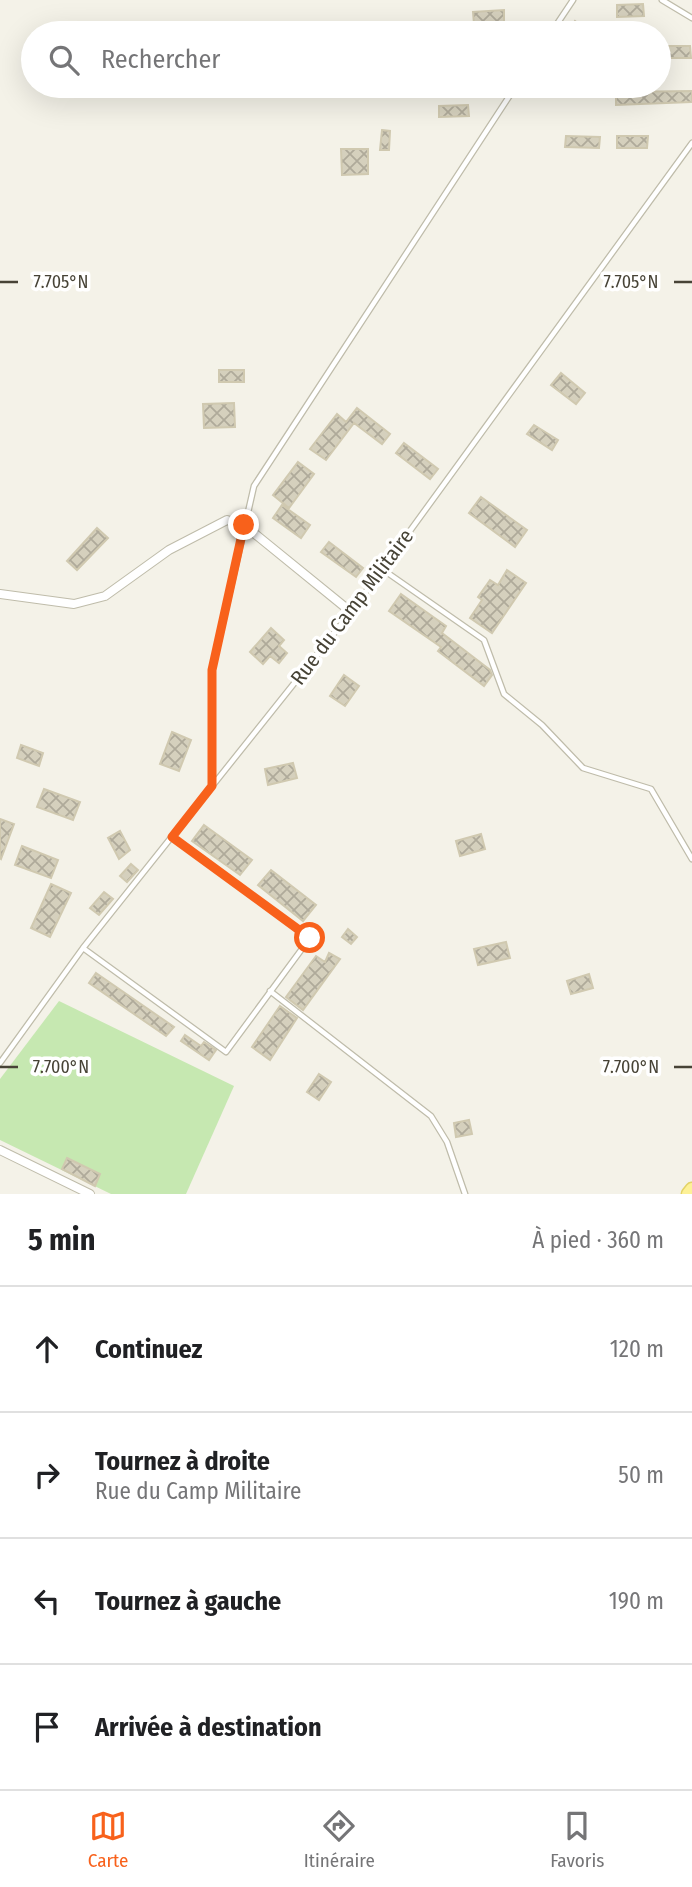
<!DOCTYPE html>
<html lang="fr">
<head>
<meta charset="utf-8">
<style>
  body { margin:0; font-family:"Fira Sans Condensed",sans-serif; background:#f2f2f2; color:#202124 }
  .stop { position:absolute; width:21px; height:21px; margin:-16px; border:5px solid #f8611b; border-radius:50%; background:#fff }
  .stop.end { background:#f8611b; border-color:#fff; box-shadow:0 2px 7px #0008 }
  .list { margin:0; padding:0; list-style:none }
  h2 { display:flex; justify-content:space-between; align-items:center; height:91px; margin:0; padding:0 28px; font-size:30px }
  h2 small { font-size:23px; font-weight:400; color:#757577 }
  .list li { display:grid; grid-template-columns:46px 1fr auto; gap:21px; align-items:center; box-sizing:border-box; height:126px; padding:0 28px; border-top:2px solid #e0e0e0 }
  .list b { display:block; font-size:26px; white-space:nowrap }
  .list p { margin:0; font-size:23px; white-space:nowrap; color:#757577 }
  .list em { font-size:23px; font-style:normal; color:#757577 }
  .icon { flex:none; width:38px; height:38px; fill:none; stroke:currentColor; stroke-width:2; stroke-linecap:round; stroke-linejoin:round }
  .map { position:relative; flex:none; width:692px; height:1194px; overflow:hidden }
  .search { position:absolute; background:#fff; box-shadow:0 7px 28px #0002; left:21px; right:21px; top:21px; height:77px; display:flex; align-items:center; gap:18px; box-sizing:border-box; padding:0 24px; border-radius:38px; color:#757577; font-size:26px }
  .sheet { height:595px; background:#fff }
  nav { display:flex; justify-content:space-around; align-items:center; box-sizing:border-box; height:98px; border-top:2px solid #e0e0e0; background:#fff; font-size:19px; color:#757577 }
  nav a { display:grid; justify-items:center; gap:4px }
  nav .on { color:#f8611b }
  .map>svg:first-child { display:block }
  .garden { fill:#c6e8b1 }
  .building { fill:url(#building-cross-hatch); stroke:#d0c9b0; stroke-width:2 }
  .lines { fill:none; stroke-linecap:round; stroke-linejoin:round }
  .service-casing { stroke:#bfbcaa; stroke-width:7 }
  .minor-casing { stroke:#bfbcaa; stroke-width:10 }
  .primary-casing { stroke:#e3d367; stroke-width:15 }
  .service { stroke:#fff; stroke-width:4.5 }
  .minor { stroke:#fff; stroke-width:8 }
  .primary { stroke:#fdf197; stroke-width:12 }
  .route { stroke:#f8611b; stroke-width:9 }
  .ticks { fill:none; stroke:#474336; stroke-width:2.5 }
  .labels { text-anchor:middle; stroke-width:7; stroke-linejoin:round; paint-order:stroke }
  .street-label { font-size:21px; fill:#474336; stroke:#fff }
  .ticks-label { font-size:18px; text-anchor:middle; fill:#474336; stroke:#fff; stroke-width:7; stroke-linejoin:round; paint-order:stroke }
</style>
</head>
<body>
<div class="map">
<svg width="692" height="1194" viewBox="0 0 692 1194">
  <defs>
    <pattern id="building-cross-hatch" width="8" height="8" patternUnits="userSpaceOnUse" patternTransform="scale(1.75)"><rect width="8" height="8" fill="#d5d0bd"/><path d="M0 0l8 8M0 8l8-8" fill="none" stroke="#afaa9a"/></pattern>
  </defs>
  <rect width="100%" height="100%" fill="#f4f2e8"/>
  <path class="garden" d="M59 1001 234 1086 186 1194H111L0 1140V1079Z"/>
  <path class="building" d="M643 4 644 16 617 17V5Z
    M504 10V22L474 24 473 12Z
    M575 21 591 33H576L570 28Z
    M660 46H690L691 58H660Z
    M692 91V102L616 105V92Z
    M468 105 469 116 439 117V106Z
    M382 130 390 131 389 150H380Z
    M566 136 600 137 599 148 565 147Z
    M617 136H648L647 148H617Z
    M341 149H368V174L342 175Z
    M219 370H244V382H219Z
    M561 373 585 393 576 404 551 385Z
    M234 403 235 427 204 428 203 404Z
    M357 408 390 434 382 444 354 423 326 460 310 449 337 414 346 422Z
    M534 425 558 440 552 450 527 434Z
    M404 443 438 469 430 479 396 453Z
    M298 462 314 474 289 508 273 495Z
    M481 497 527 530 515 547 469 513Z
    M282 505 310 525 301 538 273 518Z
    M97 528 108 538 77 570 67 561Z
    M329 542 363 568 356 577 321 552Z
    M507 570 526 583 492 633 470 618 482 600 478 597 490 580 498 585Z
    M401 594 446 626 442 633 490 670 492 675 484 686 438 651 441 647 389 611Z
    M271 628 284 640 279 646 287 653 279 663 270 656 263 664 250 652Z
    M344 675 359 686 345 706 330 696Z
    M172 732 191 740 179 771 160 764Z
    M21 745 43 753 39 766 17 758Z
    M293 763 297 778 268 785 265 769Z
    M44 789 80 802 73 820 37 807Z
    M0 819 14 824 1 859 0 858Z
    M204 825 252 860 240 875 192 841Z
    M120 831 130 850 119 859 108 838Z
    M481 834 485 849 460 856 456 841Z
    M22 846 58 860 51 878 15 865Z
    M131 864 138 870 127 882 120 876Z
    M271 870 316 905 303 921 258 885Z
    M51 884 71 893 50 937 31 928Z
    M104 892 113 899 99 915 90 908Z
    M348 929 357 937 351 944 342 937Z
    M506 942 510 958 478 965 474 949Z
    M329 953 340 959 303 1010 286 997 316 956 325 962Z
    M96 973 174 1027 166 1036 89 983Z
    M589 974 593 988 571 994 567 981Z
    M280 1006 297 1018 270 1060 252 1047Z
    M185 1035 201 1046 204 1042 216 1050 209 1060 181 1041Z
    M319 1074 331 1082 319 1100 307 1092Z
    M469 1120 472 1134 456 1137 454 1123Z
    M67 1158 100 1174 95 1186 62 1169Z"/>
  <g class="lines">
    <g class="service-casing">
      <path id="service" d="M662 0 692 18
        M551 33 573 0
        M382 569 484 640 504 694 542 725 583 768 651 789 692 859
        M212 785V670L254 486 516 86
        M83 948 226 1052 310 938 172 837
        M270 991 431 1116 447 1142 465 1194
        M0 1063 83 948 351 612 692 143"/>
    </g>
    <g class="minor-casing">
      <path id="minor" d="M0 594 74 604 105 596 169 550 227 520 244 525 351 612
        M0 1150 90 1194"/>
    </g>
    <g class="primary-casing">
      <path id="primary" d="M688 1194 692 1189"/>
    </g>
    <use href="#service" class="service"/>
    <use href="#minor" class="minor"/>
    <use href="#primary" class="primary"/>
  </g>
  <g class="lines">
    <path class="route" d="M244 525 212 670V786L172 837 310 938"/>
  </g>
  <path class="ticks" d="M0 282H18M674 282H692M0 1067H18M674 1067H692"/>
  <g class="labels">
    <g class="street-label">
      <text transform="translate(352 607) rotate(-53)" y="7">Rue du Camp Militaire</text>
    </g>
  </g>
  <g class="ticks-label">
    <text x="61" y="288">7.705°N</text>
    <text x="631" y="288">7.705°N</text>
    <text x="61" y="1073">7.700°N</text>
    <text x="631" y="1073">7.700°N</text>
  </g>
</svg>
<div class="stop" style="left:310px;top:938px"></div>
<div class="stop end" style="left:244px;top:525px"></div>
<div class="search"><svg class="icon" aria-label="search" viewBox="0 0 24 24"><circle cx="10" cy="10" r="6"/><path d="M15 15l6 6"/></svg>Rechercher</div>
</div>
<section class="sheet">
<h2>5 min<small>À pied · 360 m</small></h2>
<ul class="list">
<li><svg class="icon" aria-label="ahead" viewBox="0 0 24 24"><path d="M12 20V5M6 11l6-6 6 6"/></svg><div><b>Continuez</b></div><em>120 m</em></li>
<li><svg class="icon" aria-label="right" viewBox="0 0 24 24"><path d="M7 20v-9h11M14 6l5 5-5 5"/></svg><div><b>Tournez à droite</b><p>Rue du Camp Militaire</p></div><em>50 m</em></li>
<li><svg class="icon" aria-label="left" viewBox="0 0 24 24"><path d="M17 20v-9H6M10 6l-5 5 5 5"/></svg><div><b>Tournez à gauche</b></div><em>190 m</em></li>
<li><svg class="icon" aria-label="arrive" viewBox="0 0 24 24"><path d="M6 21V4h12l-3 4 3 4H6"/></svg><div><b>Arrivée à destination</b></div></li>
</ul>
</section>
<nav>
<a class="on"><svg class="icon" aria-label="map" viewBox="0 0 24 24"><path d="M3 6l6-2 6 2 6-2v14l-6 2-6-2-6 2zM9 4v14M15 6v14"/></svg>Carte</a>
<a><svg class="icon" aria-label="directions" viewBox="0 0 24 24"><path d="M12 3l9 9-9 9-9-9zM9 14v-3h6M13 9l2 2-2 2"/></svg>Itinéraire</a>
<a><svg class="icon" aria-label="saved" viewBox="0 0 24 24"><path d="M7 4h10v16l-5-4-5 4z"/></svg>Favoris</a>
</nav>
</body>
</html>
